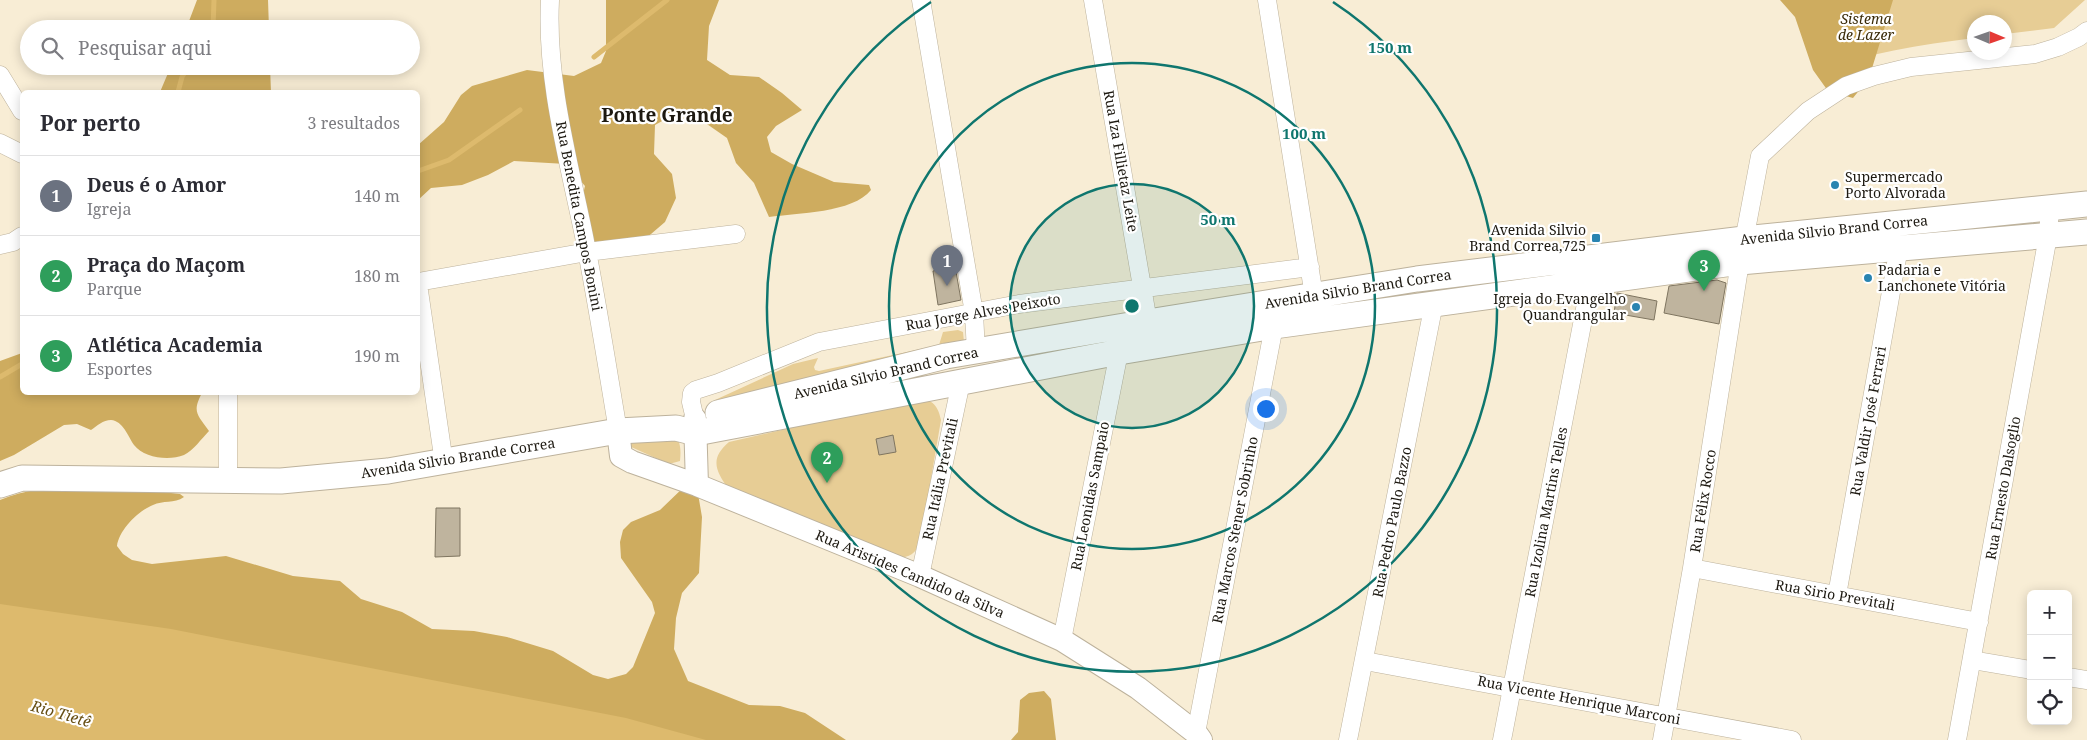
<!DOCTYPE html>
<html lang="pt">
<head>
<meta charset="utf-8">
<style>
  body { margin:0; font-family:"Noto Serif",serif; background:#f7f7f7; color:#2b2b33 }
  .controls { position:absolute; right:15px; bottom:15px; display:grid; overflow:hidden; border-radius:8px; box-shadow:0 2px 12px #0003 }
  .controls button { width:45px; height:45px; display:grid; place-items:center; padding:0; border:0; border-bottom:1px solid #e1e1e2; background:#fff; color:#2b2b33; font:25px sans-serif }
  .compass { position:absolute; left:1967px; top:15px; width:45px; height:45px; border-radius:50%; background:#fff; box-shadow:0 2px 12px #0003; rotate:92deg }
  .you { position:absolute; left:1265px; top:408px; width:18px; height:18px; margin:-12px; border:4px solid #fff; border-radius:50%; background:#1a73e8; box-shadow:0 0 0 8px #1a73e833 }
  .badge { display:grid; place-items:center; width:32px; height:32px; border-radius:50%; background:#b45309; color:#fff; font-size:16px; font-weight:700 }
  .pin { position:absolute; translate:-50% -41px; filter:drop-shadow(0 1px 2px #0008) }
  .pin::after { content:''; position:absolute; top:26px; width:18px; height:15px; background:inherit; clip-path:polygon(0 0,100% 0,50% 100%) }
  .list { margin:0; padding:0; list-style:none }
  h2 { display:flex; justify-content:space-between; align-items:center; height:65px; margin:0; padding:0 20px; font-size:21px }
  h2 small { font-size:16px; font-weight:400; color:#7c7c81 }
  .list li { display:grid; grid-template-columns:32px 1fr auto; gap:15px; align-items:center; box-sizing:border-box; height:80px; padding:0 20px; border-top:1px solid #e1e1e2 }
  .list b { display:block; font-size:19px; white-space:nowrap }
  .list p { margin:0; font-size:16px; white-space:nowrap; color:#7c7c81 }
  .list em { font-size:16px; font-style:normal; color:#7c7c81 }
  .icon { flex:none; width:28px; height:28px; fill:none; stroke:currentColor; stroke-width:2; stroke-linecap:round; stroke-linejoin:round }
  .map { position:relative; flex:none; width:2087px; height:740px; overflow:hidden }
  .search { position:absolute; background:#fff; box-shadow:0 2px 12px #0003; left:20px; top:20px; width:400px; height:55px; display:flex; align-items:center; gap:12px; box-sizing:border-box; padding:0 18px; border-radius:28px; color:#7c7c81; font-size:19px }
  .panel { position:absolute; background:#fff; box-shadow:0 2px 12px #0003; left:20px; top:90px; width:400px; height:305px; border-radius:8px }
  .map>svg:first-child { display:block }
  .green { fill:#e7cd95 }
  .forest { fill:#ceac5f }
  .water { fill:#ddba6d }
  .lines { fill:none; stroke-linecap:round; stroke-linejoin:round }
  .stream { stroke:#ddba6d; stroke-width:5 }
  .building { fill:#bfb49e; stroke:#7f7560 }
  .minor-casing { stroke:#bdb29c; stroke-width:19 }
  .tertiary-casing { stroke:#bdb29c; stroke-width:24 }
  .secondary-casing { stroke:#bdb29c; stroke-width:27 }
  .minor { stroke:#fff; stroke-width:18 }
  .tertiary { stroke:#fff; stroke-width:22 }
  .secondary { stroke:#fff; stroke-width:25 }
  .ring { fill:none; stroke:#0f766e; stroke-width:2.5 }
  .poi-dot { fill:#2984b1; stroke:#fff; stroke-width:2 }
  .labels { text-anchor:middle; stroke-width:4.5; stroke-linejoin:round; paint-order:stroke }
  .park-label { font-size:14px; font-style:italic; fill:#392a07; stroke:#fff }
  .street-label { font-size:14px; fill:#1d1911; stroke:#fff }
  .poi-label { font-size:14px; fill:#1d1911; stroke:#fff; text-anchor:start }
  .water-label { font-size:15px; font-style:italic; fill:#674f14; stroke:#fff }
  .district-label { font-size:19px; font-weight:bold; fill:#1d1911; stroke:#fff }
  .centre { fill:#0f766e; stroke:#fff; stroke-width:2.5 }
  .ring-label { font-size:15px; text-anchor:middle; font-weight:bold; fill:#0f766e; stroke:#fff; stroke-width:4.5; stroke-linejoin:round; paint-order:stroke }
</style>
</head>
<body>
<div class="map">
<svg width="2087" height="740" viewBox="0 0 2087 740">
  <rect width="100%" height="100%" fill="#f8edd5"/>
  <path class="green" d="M1847 0H2085L2054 28 2005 34 2004 22H1974V38C1920 45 1867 53 1815 72Z
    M958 330 963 332 964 342 714 403 715 400 793 364 818 358 814 367 815 370 819 371 939 345 943 332Z
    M918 399C933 399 938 406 941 420L920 543C915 554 910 557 898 558L728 488C715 470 710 458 729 442Z
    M674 434C681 442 681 450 680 461L669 464 629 446 628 442Z"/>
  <path class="forest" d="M197 0H268L269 29H186Z
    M606 0H719L709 26 707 60 730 75 759 77 782 93 802 110 776 126 767 137 771 152 792 164 834 182 869 185 871 190C853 213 797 213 769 217L754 183 736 163 727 138 704 122 680 111 655 125 654 154 672 174 676 198 665 222 644 240 591 247 579 211 585 186 566 164 514 161 488 175 462 185 431 188 418 200V145L444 122 461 95 472 86 527 70 574 76 601 63 606 51Z
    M1780 0H1893L1869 78 1853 98 1828 91 1813 70 1795 17Z
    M171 66H270L271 92H160Z
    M22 353V392L202 393C192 412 197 414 209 431 202 438 193 451 184 455 169 461 144 458 134 445 128 436 123 421 111 420 103 420 97 426 91 430L77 424 64 425 14 455 0 461V361Z
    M696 482 702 517 699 573 682 593 676 618 674 649 688 681 749 705 780 706 805 713 846 740H656L0 614V500C52 478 125 488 180 494L184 497C174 504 163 500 153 505 138 511 119 530 117 546L123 554 132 560 152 564 226 556 293 576 340 581 361 599 402 612 432 629 474 631 507 637 553 651 593 675 608 679 626 674 633 667 655 613 652 602 621 558 620 542 623 530 631 522 660 510 686 485Z
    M1044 691 1051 699 1056 740H1011L1018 732 1020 700 1029 693Z"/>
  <path class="water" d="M0 604 171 629 626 718 706 740H0Z"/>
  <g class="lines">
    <path class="stream" d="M213 29 214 0
      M594 57 667 0
      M178 92 182 77 189 66
      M418 171 449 160 520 110
      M0 377 22 364"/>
  </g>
  <path class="building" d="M955 266 961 300 938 305 933 271Z
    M1717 280 1726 283 1719 324 1664 313 1669 286Z
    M1617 293 1657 301 1654 320 1614 313Z
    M893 435 896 452 879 455 876 439Z
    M436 508H460V556L435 557Z"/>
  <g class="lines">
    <g class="minor-casing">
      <path id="minor" d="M550 0C546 80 568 158 584 236 597 301 607 366 618 431
        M921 0 974 313 976 352
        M1093 0 1148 322
        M1267 0 1314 296
        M0 75 22 111
        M0 143 22 154
        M0 245 13 242 22 236
        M418 282 587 252 736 234
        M418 284 444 463
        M228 392V481
        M695 419 691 402 692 393 696 390 718 383 819 342 1019 304 1310 267
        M1692 568 1979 622
        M920 576 961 382
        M1837 595 1899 247
        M1062 640 1119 352
        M1972 660 2031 670
        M1365 661 1792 740
        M2068 677 2087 680
        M1196 733 1274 326
        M1348 740 1434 303
        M1502 740 1590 283
        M1662 740 1692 568 1740 262 1760 156 1808 111 1846 86 1874 76 1911 67 2035 54 2058 47 2079 37 2087 31
        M1957 740 2048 236 2050 208"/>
    </g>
    <g class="tertiary-casing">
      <path id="tertiary" d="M695 419 697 485
        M618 431 621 456 632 462 697 485 920 576 1062 640 1138 688 1196 733 1201 740"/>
    </g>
    <g class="secondary-casing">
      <path id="secondary" d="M718 413 946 356 1148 322 1417 279 1744 239 2087 204
        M0 485 22 478 281 481 388 471 618 431 676 428 696 433 1119 352 1274 326 1740 262 2087 232"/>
    </g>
    <use href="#minor" class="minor"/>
    <use href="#tertiary" class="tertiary"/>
    <use href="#secondary" class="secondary"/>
  </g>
  <circle cx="1132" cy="306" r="122" fill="#0f766e" fill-opacity=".12"/>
  <g class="ring">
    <circle cx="1132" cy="306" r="122"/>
    <circle cx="1132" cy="306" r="243"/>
    <path d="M1333 2A365 365 0 1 1 931 2"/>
  </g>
  <g class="poi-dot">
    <circle cx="1835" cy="185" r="5"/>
    <rect x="1591" y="233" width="10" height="10" rx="2.5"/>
    <circle cx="1868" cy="278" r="5"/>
    <circle cx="1636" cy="307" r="5"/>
  </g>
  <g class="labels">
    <g class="park-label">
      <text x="1866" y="24">Sistema<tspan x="1866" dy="16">de Lazer</tspan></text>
    </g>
    <g class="street-label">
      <text transform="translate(1121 161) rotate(80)" y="5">Rua Iza Fillietaz Leite</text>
      <text transform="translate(579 216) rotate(79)" y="5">Rua Benedita Campos Bonini</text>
      <text transform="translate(1834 230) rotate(-6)" y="5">Avenida Silvio Brand Correa</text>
      <text transform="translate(1358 289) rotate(-9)" y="5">Avenida Silvio Brand Correa</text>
      <text transform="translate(983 312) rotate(-10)" y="5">Rua Jorge Alves Peixoto</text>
      <text transform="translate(886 373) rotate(-13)" y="5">Avenida Silvio Brand Correa</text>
      <text transform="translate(1868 421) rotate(-80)" y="5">Rua Valdir José Ferrari</text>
      <text transform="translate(458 458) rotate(-9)" y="5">Avenida Silvio Brande Correa</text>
      <text transform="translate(940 479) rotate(-78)" y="5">Rua Itália Previtali</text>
      <text transform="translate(2003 488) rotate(-80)" y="5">Rua Ernesto Dalsoglio</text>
      <text transform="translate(1090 496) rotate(-79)" y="5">Rua Leonidas Sampaio</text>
      <text transform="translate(1703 501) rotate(-81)" y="5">Rua Félix Rocco</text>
      <text transform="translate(1546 512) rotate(-79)" y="5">Rua Izolina Martins Telles</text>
      <text transform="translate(1392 522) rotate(-79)" y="5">Rua Pedro Paulo Bazzo</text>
      <text transform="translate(1235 530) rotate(-79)" y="5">Rua Marcos Stener Sobrinho</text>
      <text transform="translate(910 574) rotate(23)" y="5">Rua Aristides Candido da Silva</text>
      <text transform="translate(1835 595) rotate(10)" y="5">Rua Sirio Previtali</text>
      <text transform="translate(1579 700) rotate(11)" y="5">Rua Vicente Henrique Marconi</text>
    </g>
    <g class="poi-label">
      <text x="1845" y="182">Supermercado<tspan x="1845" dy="16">Porto Alvorada</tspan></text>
      <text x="1586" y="235" text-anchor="end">Avenida Silvio<tspan x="1586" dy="16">Brand Correa,725</tspan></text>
      <text x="1878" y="275">Padaria e<tspan x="1878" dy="16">Lanchonete Vitória</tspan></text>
      <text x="1626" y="304" text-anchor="end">Igreja do Evangelho<tspan x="1626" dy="16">Quandrangular</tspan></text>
    </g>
    <g class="water-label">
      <text transform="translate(61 714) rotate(16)" y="5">Rio Tietê</text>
    </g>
    <g class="district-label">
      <text x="667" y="122">Ponte Grande</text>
    </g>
  </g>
  <circle cx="1132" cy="306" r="8" class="centre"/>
  <g class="ring-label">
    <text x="1390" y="53">150 m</text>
    <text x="1304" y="139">100 m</text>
    <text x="1218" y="225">50 m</text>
  </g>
</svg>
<div class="controls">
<button>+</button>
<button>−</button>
<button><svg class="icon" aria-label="locate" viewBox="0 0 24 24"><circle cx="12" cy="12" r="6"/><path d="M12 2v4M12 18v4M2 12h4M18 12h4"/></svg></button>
</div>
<svg class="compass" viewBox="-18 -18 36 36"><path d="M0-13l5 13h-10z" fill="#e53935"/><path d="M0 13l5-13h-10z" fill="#7c7c81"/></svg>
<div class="you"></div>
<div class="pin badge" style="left:947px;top:286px;background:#6b7280">1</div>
<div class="pin badge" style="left:827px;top:483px;background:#2e9e5b">2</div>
<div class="pin badge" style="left:1704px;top:291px;background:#2e9e5b">3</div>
<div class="search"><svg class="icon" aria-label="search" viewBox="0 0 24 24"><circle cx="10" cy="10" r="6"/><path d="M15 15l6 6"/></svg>Pesquisar aqui</div>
<section class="panel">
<h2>Por perto<small>3 resultados</small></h2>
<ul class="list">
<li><span class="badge" style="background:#6b7280">1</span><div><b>Deus é o Amor</b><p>Igreja</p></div><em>140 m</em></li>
<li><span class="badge" style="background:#2e9e5b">2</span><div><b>Praça do Maçom</b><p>Parque</p></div><em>180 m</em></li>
<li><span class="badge" style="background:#2e9e5b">3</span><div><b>Atlética Academia</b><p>Esportes</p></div><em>190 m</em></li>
</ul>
</section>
</div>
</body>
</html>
